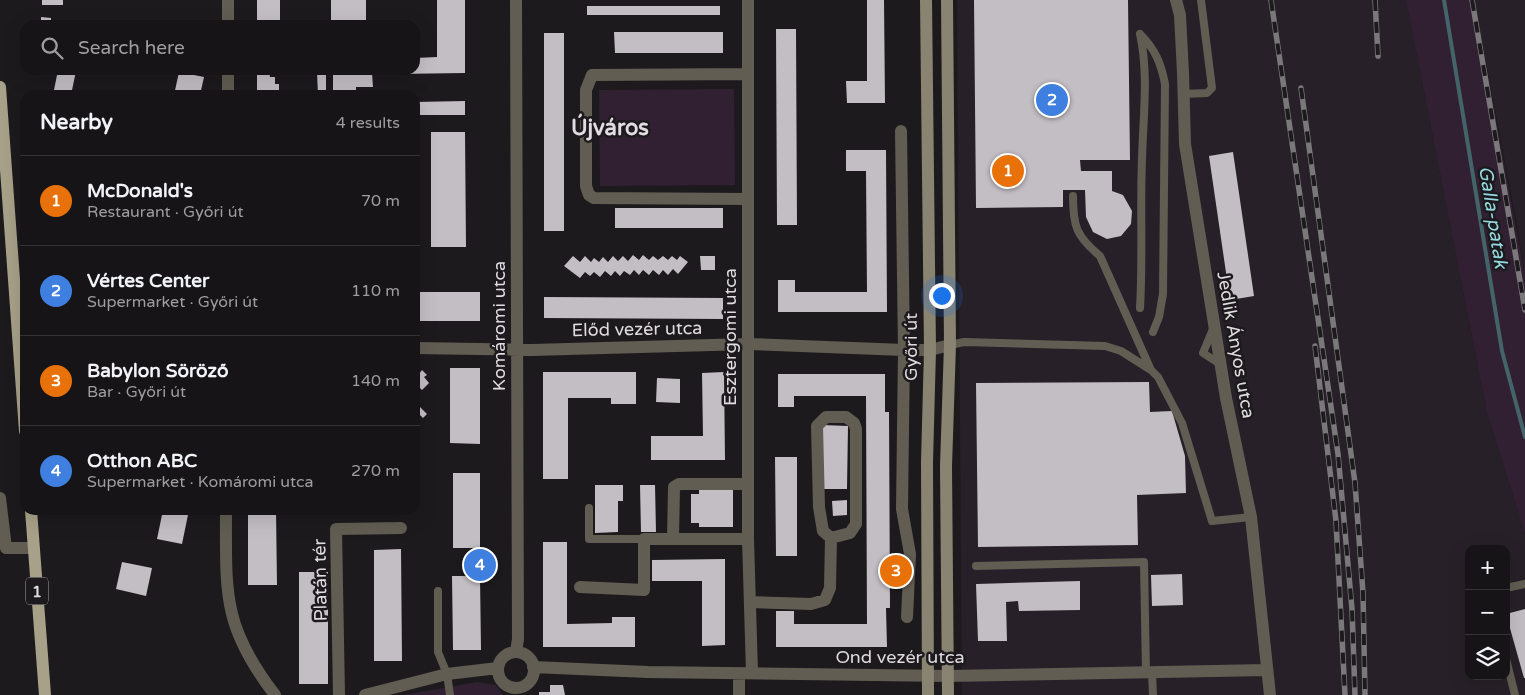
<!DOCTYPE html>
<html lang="en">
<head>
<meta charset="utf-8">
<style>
  body { margin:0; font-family:"Varela Round",sans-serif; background:#1f1d1f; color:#f1f3f6 }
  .controls { position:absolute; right:15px; bottom:15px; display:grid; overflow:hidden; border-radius:10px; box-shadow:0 5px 20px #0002 }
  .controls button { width:45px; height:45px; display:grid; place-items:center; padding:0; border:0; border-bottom:1px solid #353335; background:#161416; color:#f1f3f6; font:25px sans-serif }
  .you { position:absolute; left:941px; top:295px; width:18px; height:18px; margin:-12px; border:4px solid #fff; border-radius:50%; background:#1a73e8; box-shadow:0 0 0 8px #1a73e833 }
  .badge { display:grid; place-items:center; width:32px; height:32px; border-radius:50%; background:#ea580c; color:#fff; font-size:16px; font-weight:700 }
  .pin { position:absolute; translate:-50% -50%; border:2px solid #fff; box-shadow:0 1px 5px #0006 }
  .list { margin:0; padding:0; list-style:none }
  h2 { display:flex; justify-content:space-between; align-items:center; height:65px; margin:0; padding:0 20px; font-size:21px }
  h2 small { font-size:16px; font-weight:400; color:#9e9ea1 }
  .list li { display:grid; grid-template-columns:32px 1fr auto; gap:15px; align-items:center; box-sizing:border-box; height:90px; padding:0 20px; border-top:1px solid #353335 }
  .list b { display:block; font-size:19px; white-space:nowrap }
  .list p { margin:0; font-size:16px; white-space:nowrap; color:#9e9ea1 }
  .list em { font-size:16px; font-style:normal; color:#9e9ea1 }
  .icon { flex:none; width:28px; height:28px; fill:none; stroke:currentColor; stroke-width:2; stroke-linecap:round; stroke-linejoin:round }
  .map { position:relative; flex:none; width:1525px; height:695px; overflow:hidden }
  .search { position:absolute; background:#161416; box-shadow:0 5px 20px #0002; left:20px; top:20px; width:400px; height:55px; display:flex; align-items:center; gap:12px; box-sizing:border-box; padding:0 18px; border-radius:15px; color:#9e9ea1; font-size:19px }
  .panel { position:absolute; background:#161416; box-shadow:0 5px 20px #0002; left:20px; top:90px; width:400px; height:425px; border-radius:15px }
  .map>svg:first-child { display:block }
  .built { fill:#272028; fill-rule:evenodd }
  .green { fill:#302032 }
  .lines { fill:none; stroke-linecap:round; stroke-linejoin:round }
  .stream { stroke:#436569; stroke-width:4 }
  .building { fill:#c3bec3 }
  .lane { stroke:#615d52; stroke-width:8 }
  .street { stroke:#615d52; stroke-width:12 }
  .secondary { stroke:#898371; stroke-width:12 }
  .primary { stroke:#a8a189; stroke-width:12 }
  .rail-casing { stroke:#7b787b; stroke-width:5.5 }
  .rail { stroke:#1d1a1d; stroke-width:4; stroke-dasharray:11; stroke-linecap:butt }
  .labels { text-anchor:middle; stroke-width:5; stroke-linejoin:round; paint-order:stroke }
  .shield { fill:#1d1a1d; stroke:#a5a2a5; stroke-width:1 }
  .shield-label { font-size:16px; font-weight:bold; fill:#dfdcdf }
  .street-label { font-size:18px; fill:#dfdcdf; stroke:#1d1a1d }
  .water-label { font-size:19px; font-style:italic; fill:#94d9e1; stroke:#1d1a1d }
  .district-label { font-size:22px; font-weight:bold; fill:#e1dce1; stroke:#1d1a1d }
</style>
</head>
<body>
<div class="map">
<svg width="1525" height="695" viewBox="0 0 1525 695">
  <rect width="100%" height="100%" fill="#1d1a1d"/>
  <path class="built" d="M957 0H1406L1487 413 1525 534V695H962ZM1469 549H1506V676H1469Z
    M1474 0H1525V276L1517 225Z"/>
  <path class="green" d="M1406 0H1474L1525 276V534L1487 413Z
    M734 89 735 185 600 186 599 90Z
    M477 682 496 685 503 695H404Z"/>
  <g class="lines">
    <path class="stream" d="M1444 0 1502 351 1525 437"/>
  </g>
  <path class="building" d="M42 0H63V5H42Z
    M257 0H280V25H257Z
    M331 0H366V25H331Z
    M437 0H465V73L395 74V70H415V58L437 57Z
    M867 0H884L885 103H847L846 81H867Z
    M974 0H1128L1130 160H1080L1081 171H1112V191L1123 195 1132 211 1131 224 1121 236 1107 239 1093 232 1086 217 1085 190H1063V207L976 208Z
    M587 6H720V15H587Z
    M41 17 51 18V25H41Z
    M776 29H796L797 225H777Z
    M614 32H723V53H615Z
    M544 33H564V231H544Z
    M58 70 76 71 71 95H53Z
    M257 70H269L270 77H275V84H279V95H257Z
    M179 72 204 77 200 95H174Z
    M317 72H326V95H318Z
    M333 73H372L373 87H356V95H333Z
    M465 101V115H415V102Z
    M431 132H465L466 247H431Z
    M846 150H886L887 312H778V280H795V292H867L866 171H846Z
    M1233 152 1254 296 1230 300 1209 156Z
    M615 208H723V228H615Z
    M633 255 639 260 643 255 649 260 653 256 658 260 663 256 668 260 672 256 677 260 680 256 688 262 678 274 673 269 668 275 663 270 659 275 653 270 649 275 643 270 639 275 634 270 630 275 624 271 620 276 615 271 611 276 605 271 600 277 594 272 590 276 585 272 580 278 564 266 573 256 580 262 585 256 591 262 594 258 599 262 603 257 608 262 613 256 618 261 623 256 628 261Z
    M700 256H715V270H701Z
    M415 292H480V321H415Z
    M544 297 723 298V319L544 318Z
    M450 368H480V444L450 443Z
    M415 370 419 374 422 370 427 375 424 377 429 383 422 390 417 385 415 387Z
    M543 372H636V404H611V398H568V479H543Z
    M724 372 725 460H651V436H703L702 373Z
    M778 374H885V412H889L890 608H886L887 647H776V611H794V624H867L866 396H794V407H778Z
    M657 378 680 379V403L656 402Z
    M1149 382 1150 412 1172 411 1185 456 1186 493 1137 495 1138 545 978 547 976 383Z
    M420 407 427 414 423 418 419 414 415 416V408L417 410Z
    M822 425 848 426 847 489H822Z
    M775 457H797V556H776Z
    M453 473H480V548H453Z
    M595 485H623V501H618V532L595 533Z
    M640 485H655L656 532H641Z
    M699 490H733V527H699V523H691V494H699Z
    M847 500V515L833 516 832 501Z
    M163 510H189L182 544 157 539Z
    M248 510H276L277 585H248Z
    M543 542H567V624L612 623V617H635V647H543Z
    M401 549 402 661H374V550Z
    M725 559V645L702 646V581H652V560Z
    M122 562 152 568 146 596 116 589Z
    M299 572H328V684H299Z
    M1182 574 1183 605 1152 606 1151 575Z
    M452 576H480L481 650H453Z
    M1080 581V610L1019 611 1018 601 1006 602 1007 641H978L976 584Z
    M1525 609V678H1524L1506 614Z
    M550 685H563L565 695H539V692H550Z"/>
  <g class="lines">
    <path class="lane" d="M1140 34C1155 49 1161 63 1165 84L1163 294 1159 317 1153 332
      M1184 94 1207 93 1212 88 1201 0
      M1073 196C1073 226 1076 236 1100 256L1150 368
      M1140 308C1143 258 1140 209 1142 159 1143 117 1149 75 1140 34
      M1213 329 1203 353 1220 364
      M950 345 964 342 1105 346 1121 351 1151 370 1158 377 1182 423 1212 521 1251 517
      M589 508V539H644
      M976 566 1144 562 1146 673
      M1506 588 1525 584
      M438 591V652L447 674 450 695
      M1506 659 1515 695
      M1152 673 1153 695"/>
    <path class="street" d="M228 0V25
      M748 0V539L752 673
      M1176 0 1180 15 1183 73 1185 144 1226 398 1251 517 1270 695
      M228 70V95
      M748 74 592 75 586 90V186L589 195 594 198 748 199
      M901 131 904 350 902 509 910 554 907 617
      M415 348 532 350 748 344 904 350H930L950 345
      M826 417H846L854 423 856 429V524L850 533 831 538 823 531 819 507 817 426Z
      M0 498 6 548H33
      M226 510C226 593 222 626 275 695
      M673 539 674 487 679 484H748
      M580 587 644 590V539H748
      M750 602 811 604 825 600 830 588 831 538
      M516 652 518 639 516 0
      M498 670a18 18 0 1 1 36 0a18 18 0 1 1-36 0Z
      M533 667 648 672 948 676 1267 670
      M739 674V695
      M339 695 336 529 401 528
      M365 695 447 674 498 668"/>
    <path class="secondary" d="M926 0 930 350 927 462 928 695
      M947 0 950 345 946 466 948 695"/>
    <path class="primary" d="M0 87 25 431
      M31 510 45 695"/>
    <g class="rail-casing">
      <path id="rail" d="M1271 0 1338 454 1352 609 1355 695
        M1375 0 1378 56
        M1472 0 1525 310
        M1301 88 1355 483 1363 593 1365 695
        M1315 346 1336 521 1345 695"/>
    </g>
    <use href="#rail" class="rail"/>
  </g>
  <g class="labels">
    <rect class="shield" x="26" y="577.5" width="22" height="27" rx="4"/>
    <g class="shield-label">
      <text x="37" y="597">1</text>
    </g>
    <g class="street-label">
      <text transform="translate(499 326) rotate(-90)" y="6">Komáromi utca</text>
      <text transform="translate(637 329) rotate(-1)" y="6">Előd vezér utca</text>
      <text transform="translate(730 337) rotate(-90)" y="6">Esztergomi utca</text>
      <text transform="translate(1236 345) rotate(80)" y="6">Jedlik Ányos utca</text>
      <text transform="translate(911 347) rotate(-90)" y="6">Győri út</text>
      <text transform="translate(320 580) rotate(-91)" y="6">Platán tér</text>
      <text x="900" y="663">Ond vezér utca</text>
    </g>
    <g class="water-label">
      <text transform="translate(1494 217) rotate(81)" y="7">Galla-patak</text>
    </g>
    <g class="district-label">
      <text x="610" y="135">Újváros</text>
    </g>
  </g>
</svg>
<div class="controls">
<button>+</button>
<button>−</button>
<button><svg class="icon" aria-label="layers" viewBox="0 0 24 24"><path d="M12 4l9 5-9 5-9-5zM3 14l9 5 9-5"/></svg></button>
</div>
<div class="you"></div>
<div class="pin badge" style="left:1008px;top:171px;background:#e8710a">1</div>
<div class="pin badge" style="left:1052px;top:100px;background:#3f7fe0">2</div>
<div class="pin badge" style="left:896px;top:571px;background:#e8710a">3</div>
<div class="pin badge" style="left:480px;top:565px;background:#3f7fe0">4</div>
<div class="search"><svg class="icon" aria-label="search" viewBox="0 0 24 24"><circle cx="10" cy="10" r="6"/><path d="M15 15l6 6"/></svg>Search here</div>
<section class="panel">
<h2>Nearby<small>4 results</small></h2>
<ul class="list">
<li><span class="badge" style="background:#e8710a">1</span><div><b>McDonald's</b><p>Restaurant · Győri út</p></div><em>70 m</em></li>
<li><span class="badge" style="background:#3f7fe0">2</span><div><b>Vértes Center</b><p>Supermarket · Győri út</p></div><em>110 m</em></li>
<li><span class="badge" style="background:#e8710a">3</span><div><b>Babylon Söröző</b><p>Bar · Győri út</p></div><em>140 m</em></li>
<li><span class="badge" style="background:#3f7fe0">4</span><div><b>Otthon ABC</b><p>Supermarket · Komáromi utca</p></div><em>270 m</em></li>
</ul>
</section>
</div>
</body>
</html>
